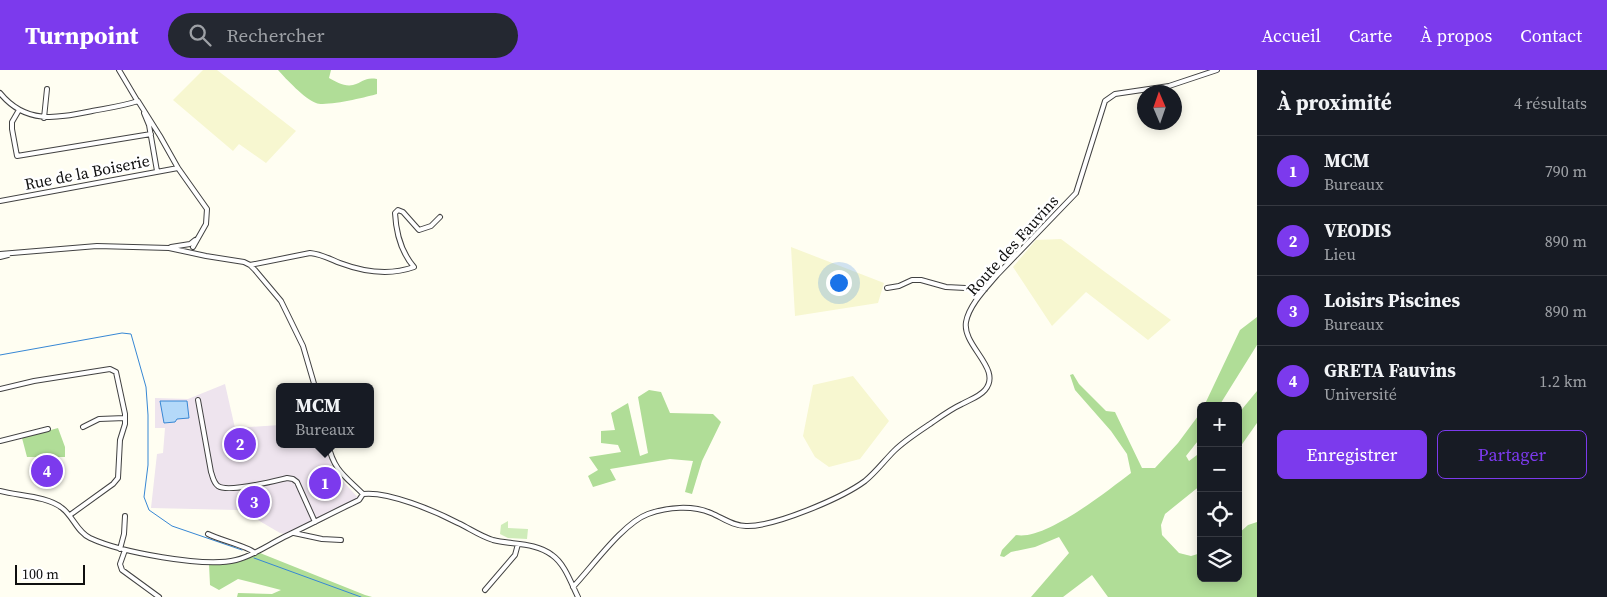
<!DOCTYPE html>
<html lang="fr">
<head>
<meta charset="utf-8">
<style>
  body { margin:0; font-family:"Source Serif 4",serif; background:#242831; color:#f1f3f6 }
  .controls { position:absolute; right:15px; bottom:15px; display:grid; overflow:hidden; border-radius:8px; box-shadow:0 2px 12px #0003 }
  .controls button { width:45px; height:45px; display:grid; place-items:center; padding:0; border:0; border-bottom:1px solid #363941; background:#171b24; color:#f1f3f6; font:25px sans-serif }
  .compass { position:absolute; left:1137px; top:15px; width:45px; height:45px; border-radius:50%; background:#171b24; box-shadow:0 2px 12px #0003; rotate:358deg }
  .scale { position:absolute; left:15px; bottom:12px; width:70px; box-sizing:border-box; padding-left:5px; border:2px solid #0f0f0f; border-top:0; font-size:14px; line-height:18px; white-space:nowrap; color:#0f0f0f; -webkit-text-stroke:4px #fff; paint-order:stroke }
  .you { position:absolute; left:838px; top:212px; width:18px; height:18px; margin:-12px; border:4px solid #fff; border-radius:50%; background:#1a73e8; box-shadow:0 0 0 8px #1a73e833 }
  .badge { display:grid; place-items:center; width:32px; height:32px; border-radius:50%; background:#7c3aed; color:#fff; font-size:16px; font-weight:700 }
  .pin { position:absolute; translate:-50% -50%; border:2px solid #fff; box-shadow:0 1px 5px #0006 }
  .popup { position:absolute; left:276px; top:313px; width:98px; height:65px; box-sizing:border-box; display:grid; place-content:center; border-radius:8px; background:#171b24; filter:drop-shadow(0 1px 4px #0005); font-size:16px; white-space:nowrap; color:#9ea1a6 }
  .popup b { font-size:19px; color:#f1f3f6 }
  .popup::after { content:''; position:absolute; left:50%; top:100%; margin-left:-10px; border:10px solid transparent; border-top-color:#171b24 }
  .list { margin:0; padding:0; list-style:none }
  h2 { display:flex; justify-content:space-between; align-items:center; height:65px; margin:0; padding:0 20px; font-size:21px }
  h2 small { font-size:16px; font-weight:400; color:#9ea1a6 }
  .list li { display:grid; grid-template-columns:32px 1fr auto; gap:15px; align-items:center; box-sizing:border-box; height:70px; padding:0 20px; border-top:1px solid #363941 }
  .list b { display:block; font-size:19px; white-space:nowrap }
  .list p { margin:0; font-size:16px; white-space:nowrap; color:#9ea1a6 }
  .list em { font-size:16px; font-style:normal; color:#9ea1a6 }
  .actions { display:flex; gap:10px; padding:15px 20px }
  .actions a { flex:1; padding:11px 0; border:1px solid #7c3aed; border-radius:8px; text-align:center; font-size:18px; color:#7c3aed }
  .actions .main { background:#7c3aed; color:#fff }
  .icon { flex:none; width:28px; height:28px; fill:none; stroke:currentColor; stroke-width:2; stroke-linecap:round; stroke-linejoin:round }
  .map { position:relative; flex:none; width:1257px; height:527px; overflow:hidden }
  header { display:flex; align-items:center; gap:30px; box-sizing:border-box; height:70px; padding:0 25px; background:#7c3aed; color:#fff }
  header strong { font-size:24px }
  nav { display:flex; gap:28px; margin-inline-start:auto; font-size:18px }
  .search { width:350px; height:45px; background:#242831; display:flex; align-items:center; gap:12px; box-sizing:border-box; padding:0 18px; border-radius:28px; color:#9ea1a6; font-size:19px }
  main { display:flex }
  aside { flex:1; background:#171b24 }
  .map>svg:first-child { display:block }
  .industrial { fill:#eee4ee }
  .farmland { fill:#f7f7d0 }
  .green { fill:#cfecb9 }
  .forest { fill:#b0dd97 }
  .water { fill:#b4d9f9; stroke:#3787d4 }
  .lines { fill:none; stroke-linecap:round; stroke-linejoin:round }
  .stream { stroke:#3787d4; stroke-width:1 }
  .minor-casing { stroke:#424242; stroke-width:6 }
  .minor { stroke:#fff; stroke-width:4 }
  .labels { text-anchor:middle; stroke-width:5; stroke-linejoin:round; paint-order:stroke }
  .street-label { font-size:16px; fill:#0f0f0f; stroke:#fff }
</style>
</head>
<body>
<header>
<strong>Turnpoint</strong>
<div class="search"><svg class="icon" aria-label="search" viewBox="0 0 24 24"><circle cx="10" cy="10" r="6"/><path d="M15 15l6 6"/></svg>Rechercher</div>
<nav><a>Accueil</a><a>Carte</a><a>À propos</a><a>Contact</a></nav>
</header>
<main>
<div class="map">
<svg width="1257" height="527" viewBox="0 0 1257 527">
  <rect width="100%" height="100%" fill="#fffef2"/>
  <path class="industrial" d="M225 314 235 358 280 355V374H329L332 396 341 409 361 431 293 466 280 463 251 446 237 440 151 438 157 384 163 383 165 358H155V328L188 329Z"/>
  <path class="farmland" d="M203 0H217L296 61 266 93 239 74 233 81 173 30Z
    M1061 169 1105 202 1171 250 1148 270 1086 222 1052 256 1013 197 1036 170Z
    M791 177 884 213 878 233 795 246Z
    M853 306 889 351 860 389 829 397 815 387 803 366 813 315Z"/>
  <path class="green" d="M508 451V458L528 459 527 469 508 468 500 464 501 455Z"/>
  <path class="forest" d="M278 0H331L329 8C336 12 345 17 353 15 364 12 364 7 377 9V24C367 27 325 37 316 33 305 29 286 9 278 0Z
    M1257 247V275L1219 336H1204L1240 260Z
    M1073 304 1079 314 1106 341 1115 342 1142 398H1155L1178 373 1201 342V367L1186 386 1189 391 1201 382V415L1165 444 1161 455 1162 465 1179 483 1191 486 1201 483V508H1238V464L1248 455 1257 452V527H1108L1092 505 1063 527H1031L1069 483 1059 467 1035 477 1011 482 1004 487 1000 486 1002 480 1016 465C1045 471 1107 421 1131 403L1127 384 1111 361 1075 320 1070 305Z
    M649 320 661 322 670 343 713 344 721 352 702 391 692 424 685 422 693 391 670 389 610 399 616 410 593 417 588 406 598 400 589 387 621 382 618 375 601 373V361L615 360 611 343 628 333 640 386 648 383 638 327Z
    M1257 321V353L1238 380V344Z
    M58 358 65 377V387H27L22 368Z
    M260 483 365 525 372 527H237L238 523 272 524 281 520 238 509 219 520 210 515 209 494C228 496 243 492 260 483Z"/>
  <path class="water" d="M160 331H187L189 348 177 349 175 352 164 353Z"/>
  <g class="lines">
    <path class="stream" d="M0 285 122 263 131 264 146 317 148 345V395L144 427 149 440 172 456 242 480
      M254 488 361 527"/>
    <g class="minor-casing">
      <path id="minor" d="M119 0 138 32
        M0 23C26 55 57 48 92 41 108 38 123 36 138 31
        M138 31 160 66 178 98 207 139 206 154 193 177
        M19 40 12 52V59L17 86 151 64
        M144 43 149 55 157 101
        M44 48 47 19
        M0 131 178 98
        M171 177 190 174 195 170
        M0 184 97 176 169 178 206 186 244 192 250 195 255 200 281 231 303 276 315 317
        M0 187 8 185
        M250 195 310 183C321 184 330 189 340 193 364 202 389 206 414 197 401 182 396 162 395 143L398 140 403 142 419 160 431 156 440 147
        M887 218 899 216 912 210H921L946 217 985 219
        M0 319 34 311 110 299 116 302 125 344V354L120 370 118 408 113 414 70 445
        M198 330 211 402C213 407 213 412 218 416 228 423 274 411 287 408L293 409 297 412 315 452
        M83 357 99 349 125 348
        M0 371 48 359
        M328 374C334 401 345 406 363 424
        M0 421C19 426 47 426 62 438 73 446 77 462 90 468 120 482 204 498 236 490 253 486 268 475 284 467 309 455 334 442 359 430L363 424
        M363 424C388 421 435 441 458 453 469 458 480 466 493 470 512 475 535 472 552 485 565 494 571 513 578 527
        M294 463 322 469 341 470
        M208 464C219 470 248 476 255 483
        M120 479 124 464 125 446
        M125 480 120 494 122 500 159 527
        M573 517C592 497 623 453 648 444 668 437 692 435 711 443 723 448 733 456 746 456 774 457 842 428 865 411 876 402 884 391 894 381 904 371 918 362 930 354 940 347 951 339 962 334 969 330 979 327 985 320 1003 299 962 276 966 252 969 235 986 218 997 205L1076 123 1105 31 1115 24 1169 16 1217 0
        M485 520 515 485 518 474"/>
    </g>
    <use href="#minor" class="minor"/>
  </g>
  <g class="labels">
    <g class="street-label">
      <text transform="translate(87 102) rotate(-11)" y="6">Rue de la Boiserie</text>
      <text transform="translate(1012 175) rotate(-48)" y="6">Route des Fauvins</text>
    </g>
  </g>
</svg>
<div class="controls">
<button>+</button>
<button>−</button>
<button><svg class="icon" aria-label="locate" viewBox="0 0 24 24"><circle cx="12" cy="12" r="6"/><path d="M12 2v4M12 18v4M2 12h4M18 12h4"/></svg></button>
<button><svg class="icon" aria-label="layers" viewBox="0 0 24 24"><path d="M12 4l9 5-9 5-9-5zM3 14l9 5 9-5"/></svg></button>
</div>
<svg class="compass" viewBox="-18 -18 36 36"><path d="M0-13l5 13h-10z" fill="#e53935"/><path d="M0 13l5-13h-10z" fill="#9ea1a6"/></svg>
<div class="scale">100 m</div>
<div class="you"></div>
<div class="pin badge" style="left:325px;top:413px">1</div>
<div class="popup"><b>MCM</b>Bureaux</div>
<div class="pin badge" style="left:240px;top:374px">2</div>
<div class="pin badge" style="left:254px;top:432px">3</div>
<div class="pin badge" style="left:47px;top:401px">4</div>
</div>
<aside>
<h2>À proximité<small>4 résultats</small></h2>
<ul class="list">
<li><span class="badge">1</span><div><b>MCM</b><p>Bureaux</p></div><em>790 m</em></li>
<li><span class="badge">2</span><div><b>VEODIS</b><p>Lieu</p></div><em>890 m</em></li>
<li><span class="badge">3</span><div><b>Loisirs Piscines</b><p>Bureaux</p></div><em>890 m</em></li>
<li><span class="badge">4</span><div><b>GRETA Fauvins</b><p>Université</p></div><em>1.2 km</em></li>
</ul>
<div class="actions"><a class="main">Enregistrer</a><a>Partager</a></div>
</aside>
</main>
</body>
</html>
